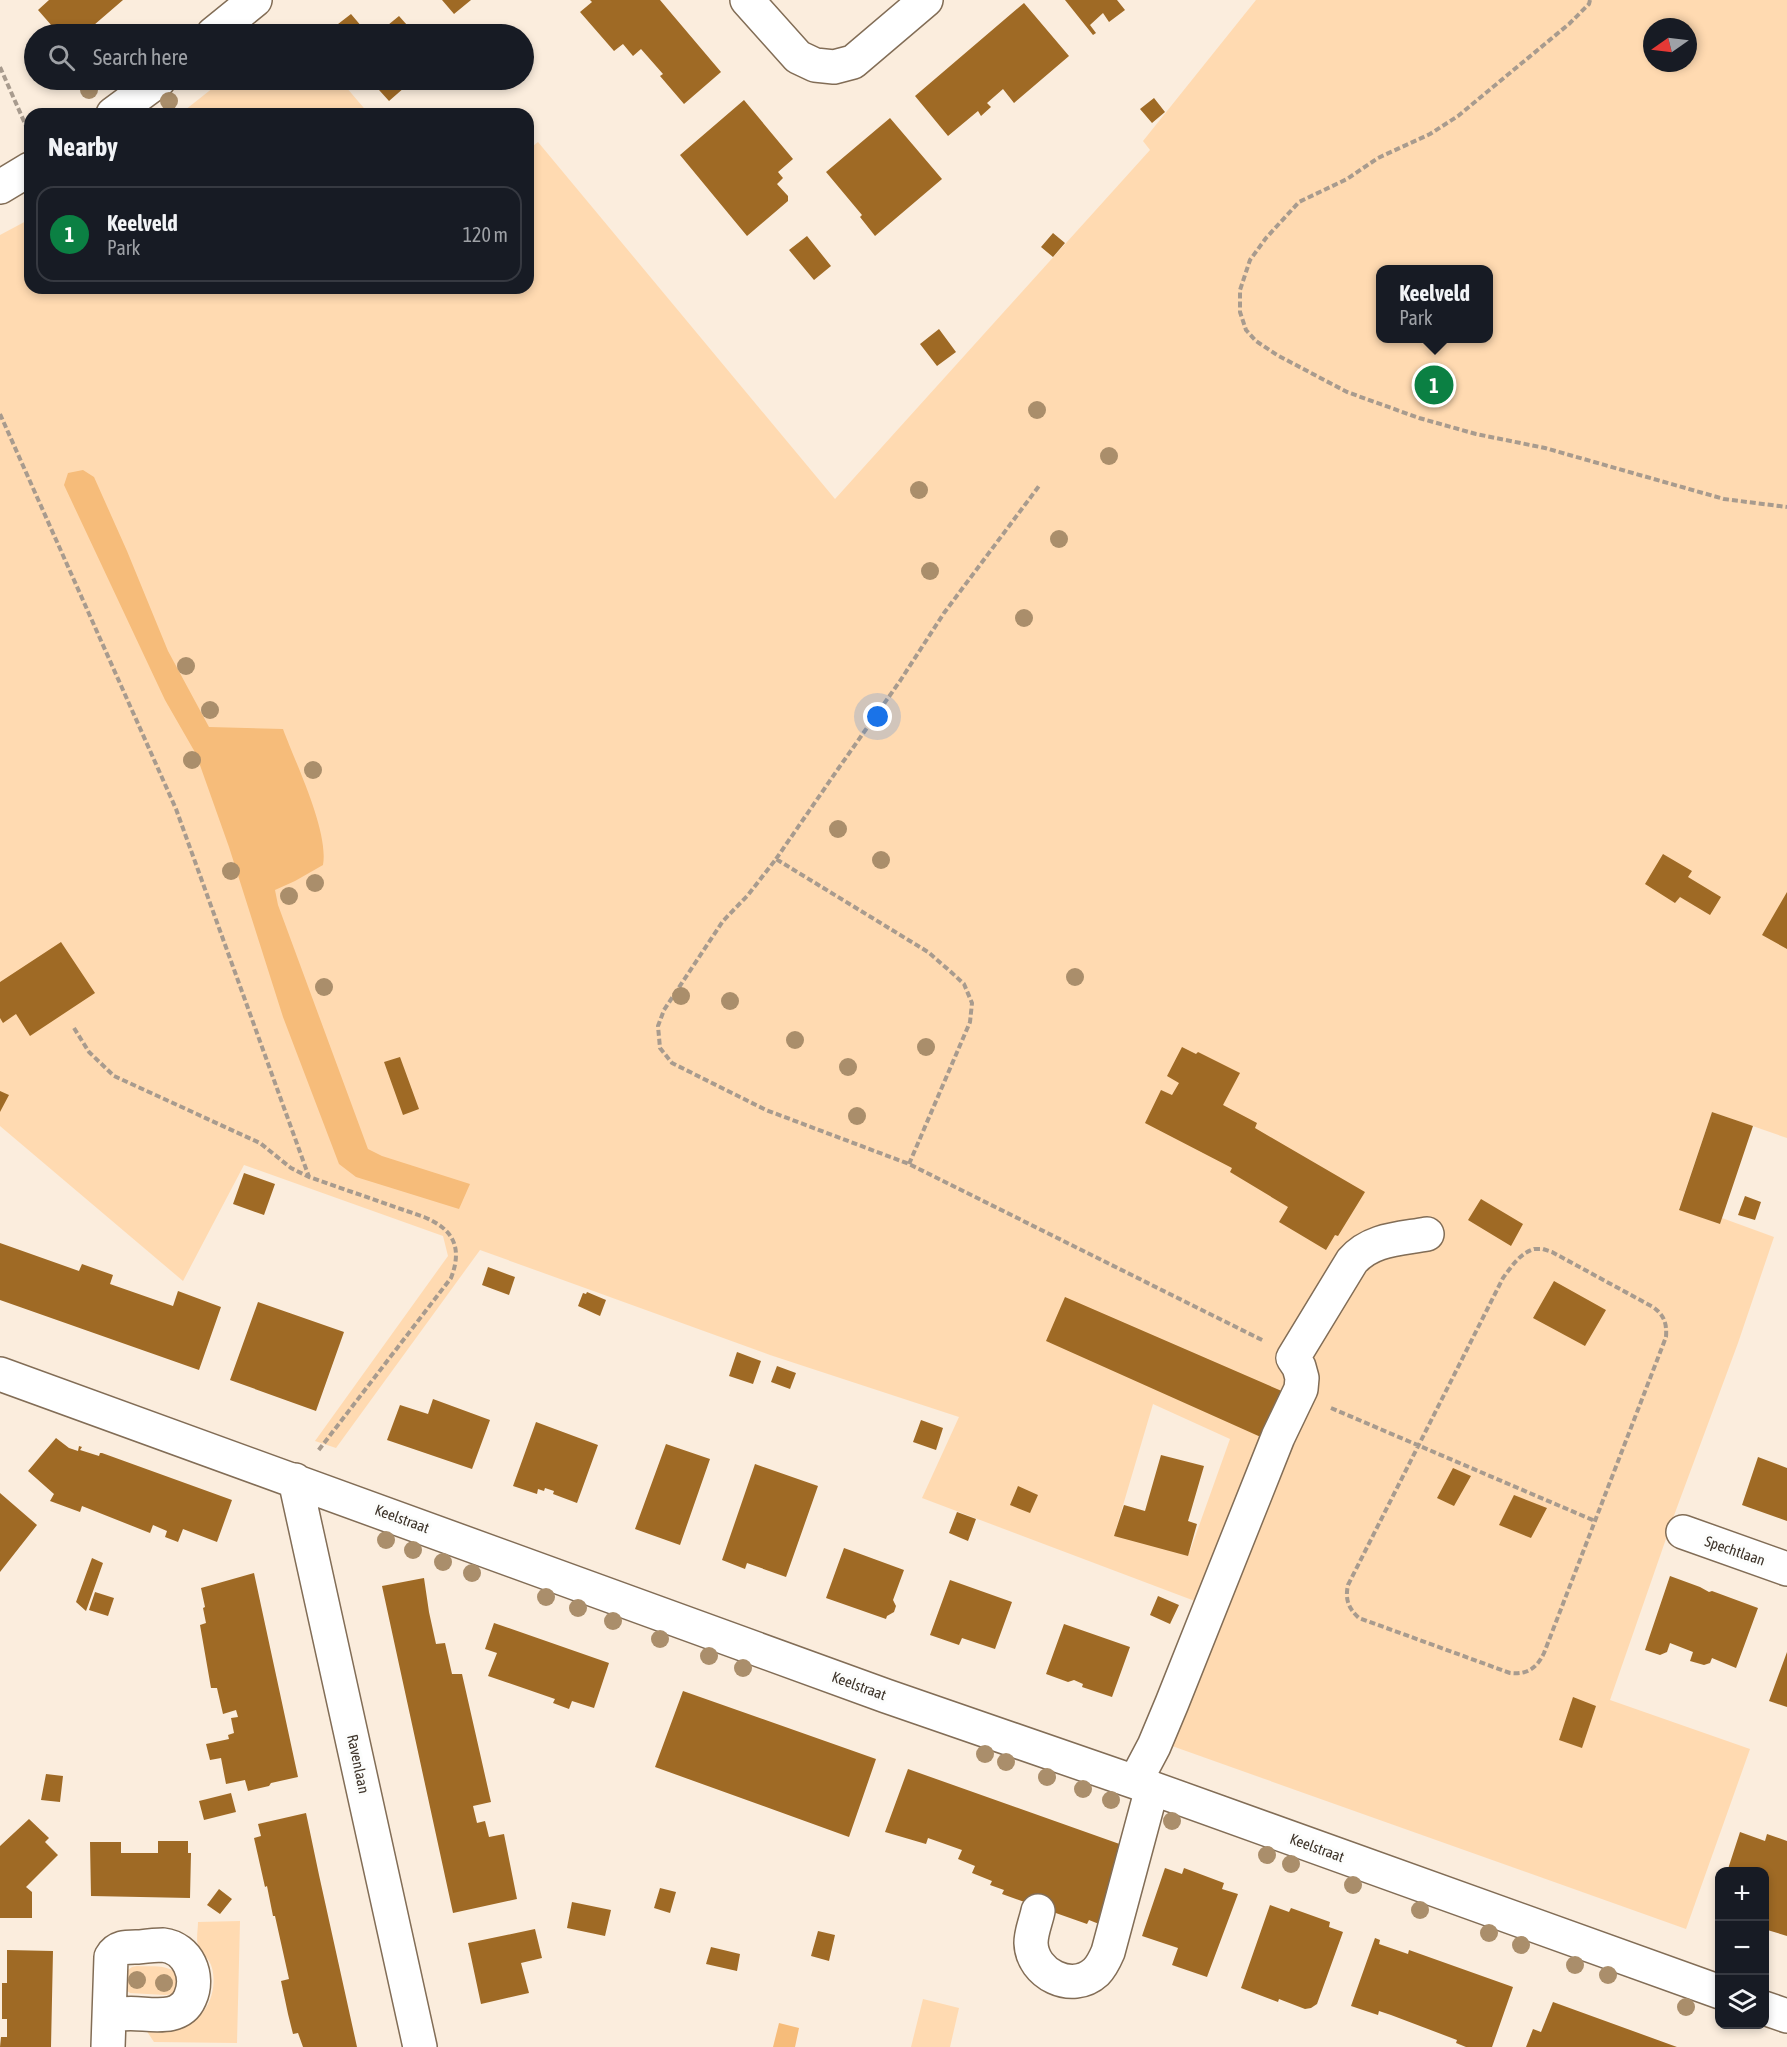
<!DOCTYPE html>
<html lang="en">
<head>
<meta charset="utf-8">
<style>
  body { margin:0; font-family:"Asap Condensed",sans-serif; background:#242831; color:#f1f3f6 }
  .controls { position:absolute; right:18px; bottom:18px; display:grid; overflow:hidden; border-radius:12px; box-shadow:0 3px 9px #0003 }
  .controls button { width:54px; height:54px; display:grid; place-items:center; padding:0; border:0; border-bottom:2px solid #363941; background:#171b24; color:#f1f3f6; font:30px sans-serif }
  .compass { position:absolute; left:1643px; top:18px; width:54px; height:54px; border-radius:50%; background:#171b24; box-shadow:0 3px 9px #0003; rotate:256deg }
  .you { position:absolute; left:878px; top:717px; width:21px; height:21px; margin:-15px; border:4px solid #fff; border-radius:50%; background:#1a73e8; box-shadow:0 0 0 9px #1a73e833 }
  .badge { display:grid; place-items:center; width:39px; height:39px; border-radius:50%; background:#0b8043; color:#fff; font-size:20px; font-weight:700 }
  .pin { position:absolute; translate:-50% -50%; border:3px solid #fff; box-shadow:0 2px 6px #0006 }
  .popup { position:absolute; left:1376px; top:265px; width:117px; height:78px; box-sizing:border-box; display:grid; place-content:center; border-radius:12px; background:#171b24; filter:drop-shadow(0 2px 4px #0005); font-size:20px; white-space:nowrap; color:#9ea1a6 }
  .popup b { font-size:22px; color:#f1f3f6 }
  .popup::after { content:''; position:absolute; left:50%; top:100%; margin-left:-12px; border:12px solid transparent; border-top-color:#171b24 }
  .list { margin:0; padding:0; list-style:none }
  h2 { display:flex; justify-content:space-between; align-items:center; height:78px; margin:0; padding:0 24px; font-size:26px }
  h2 small { font-size:20px; font-weight:400; color:#9ea1a6 }
  .list li { display:grid; grid-template-columns:39px 1fr auto; gap:18px; align-items:center; box-sizing:border-box; height:96px; margin:0 12px 12px; padding:0 12px; border:2px solid #363941; border-radius:18px }
  .list b { display:block; font-size:22px; white-space:nowrap }
  .list p { margin:0; font-size:20px; white-space:nowrap; color:#9ea1a6 }
  .list em { font-size:20px; font-style:normal; color:#9ea1a6 }
  .icon { flex:none; width:33px; height:33px; fill:none; stroke:currentColor; stroke-width:2; stroke-linecap:round; stroke-linejoin:round }
  .map { position:relative; flex:none; width:1787px; height:2047px; overflow:hidden }
  .search { position:absolute; background:#171b24; box-shadow:0 3px 9px #0003; left:24px; top:24px; width:510px; height:66px; display:flex; align-items:center; gap:15px; box-sizing:border-box; padding:0 21px; border-radius:33px; color:#9ea1a6; font-size:22px }
  .panel { position:absolute; background:#171b24; box-shadow:0 3px 9px #0003; left:24px; top:108px; width:510px; height:186px; border-radius:18px }
  .map>svg:first-child { display:block }
  .green { fill:#ffdab1; fill-rule:evenodd }
  .water { fill:#f6bc7a }
  .building { fill:#9f6a25 }
  .lines { fill:none; stroke-linecap:round; stroke-linejoin:round }
  .minor-casing { stroke:#826d56; stroke-width:36 }
  .path { stroke:#a89b8e; stroke-width:4; stroke-dasharray:6 3; stroke-linecap:butt }
  .minor { stroke:#fff; stroke-width:33 }
  .tree { fill:#aa8e6b }
  .labels { text-anchor:middle; stroke-width:6; stroke-linejoin:round; paint-order:stroke }
  .street-label { font-size:15px; fill:#3e342a; stroke:#fcfdfc }
</style>
</head>
<body>
<div class="map">
<svg width="1787" height="2047" viewBox="0 0 1787 2047">
  <rect width="100%" height="100%" fill="#fbeddd"/>
  <path class="green" d="M1256 0H1787V1138L1712 1112 1679 1209 1720 1224 1722 1218 1774 1237 1738 1343 1676 1510 1610 1700 1750 1749 1686 1929 1158 1741 1216 1609 922 1498 959 1417 770 1355 480 1250 336 1448 315 1441 448 1256 443 1236 244 1165 183 1281 0 1126V235L30 219V288H528V150L538 142 835 499 1150 150 1143 141ZM1652 27H1688V63H1652ZM1380 270H1488V338H1380ZM1153 1404 1230 1439 1190 1551 1116 1529Z
    M223 80H340L369 114H180Z
    M240 1921 237 2043 154 2042 146 2030C160 2027 179 2026 192 2020 210 2012 217 1987 212 1968 210 1959 200 1952 198 1945 196 1939 198 1929 198 1922Z
    M137 1966C152 1967 170 1963 180 1977L174 1994 165 1995 130 1993 126 1990 125 1972 132 1967Z
    M923 1999 959 2008 950 2047H911Z"/>
  <path class="water" d="M83 470 94 477 127 551 168 651 209 727 283 729C295 762 329 831 323 865L295 881 275 890 278 905 368 1149 382 1156 470 1184 459 1209 356 1177 339 1164 283 1017 229 847 196 754 165 700 64 485 68 473Z
    M779 2023 799 2028 795 2047H773Z"/>
  <path class="building" d="M49 0H123L94 25 99 32 96 34H59L38 10Z
    M442 0H471L454 14Z
    M590 0H660L721 72 684 104 660 76 663 74 641 49 633 56 623 44 614 51 580 12 592 2Z
    M1065 0H1117L1125 10 1109 22 1103 13 1090 25 1096 33 1093 35Z
    M1024 3 1069 56 1014 103 1003 89 987 103 991 107 981 116 978 111 948 136 915 96Z
    M351 14 368 34H332L329 31Z
    M399 16 415 34H377Z
    M370 80H398L405 87 389 101Z
    M1154 98 1165 112 1152 123 1140 109Z
    M744 100 793 159 778 172 783 178 777 184 788 196V201L747 236 680 155Z
    M890 118 942 179 875 236 860 217 862 215 826 172Z
    M1053 233 1065 243 1053 257 1041 247Z
    M807 236 831 266 814 280 789 250Z
    M939 329 956 352 937 366 920 344Z
    M1663 854 1692 871 1688 877 1721 897 1710 915 1680 897 1675 903 1645 884Z
    M1787 892V949L1762 935Z
    M61 942 95 993 30 1036 16 1014 3 1023 0 1018V982Z
    M1182 1047 1196 1054 1198 1052 1240 1073 1223 1105 1257 1123 1255 1128 1365 1192 1338 1236 1335 1235 1326 1250 1279 1222 1288 1207 1230 1172 1232 1168 1145 1123 1161 1090 1172 1095 1179 1083 1167 1076Z
    M400 1057 419 1109 403 1115 384 1062Z
    M0 1091 9 1095 0 1112Z
    M1712 1112 1753 1126 1720 1224 1679 1210Z
    M244 1173 275 1184 264 1215 233 1204Z
    M1745 1196 1761 1202 1755 1220 1738 1215Z
    M1481 1199 1523 1224 1511 1246 1468 1220Z
    M0 1243 79 1271 82 1264 113 1275 110 1284 173 1306 178 1291 221 1307 199 1370 0 1300Z
    M488 1267 515 1277 509 1295 482 1285Z
    M1554 1281 1606 1310 1585 1346 1533 1318Z
    M587 1292 606 1300 600 1316 578 1306 583 1293 586 1294Z
    M1065 1297 1284 1392 1263 1438 1046 1341Z
    M258 1302 344 1332 316 1411 230 1380Z
    M737 1352 761 1361 753 1384 729 1376Z
    M777 1366 796 1373 790 1389 771 1382Z
    M433 1399 490 1420 472 1469 387 1440 400 1405 428 1414Z
    M921 1420 943 1428 936 1450 913 1442Z
    M536 1422 598 1445 577 1503 553 1494 554 1491 545 1488 544 1491 538 1489 537 1494 513 1486Z
    M56 1438 69 1448 78 1451 79 1446 82 1447 80 1450 99 1456 100 1453H102L232 1500 217 1542 183 1529 178 1542 165 1537 167 1531 153 1525 150 1533 82 1506 80 1512 50 1501 54 1494 28 1471Z
    M666 1444 710 1459 680 1545 635 1529Z
    M1161 1455 1204 1466 1188 1521 1197 1524 1188 1556 1114 1536 1124 1505 1145 1511Z
    M1758 1457 1787 1468V1521L1742 1505Z
    M755 1464 818 1486 786 1577 747 1563 745 1569 722 1560Z
    M1453 1468 1471 1476 1454 1506 1437 1498Z
    M1018 1486 1038 1495 1030 1513 1010 1505Z
    M0 1493 37 1525 0 1572Z
    M1514 1495 1547 1508 1531 1538 1499 1525Z
    M957 1512 976 1519 968 1541 949 1533Z
    M844 1548 904 1570 893 1600 896 1606 894 1612 887 1616 886 1619 826 1598Z
    M92 1558 103 1563 86 1611 76 1602Z
    M254 1573 298 1777 271 1783 269 1786 248 1791 245 1780 226 1784 221 1758 210 1760 206 1744 229 1739 228 1735 234 1733 231 1718 238 1717 236 1710 223 1714 217 1688H211L200 1625 206 1623 203 1608 205 1607 201 1588Z
    M1670 1576 1700 1587 1709 1592 1712 1591 1758 1608 1736 1668 1712 1658 1710 1663 1704 1665 1690 1661 1693 1652 1670 1643 1667 1652 1660 1655 1645 1650Z
    M424 1578 429 1612 436 1644 445 1643 452 1674H462L491 1802 473 1806 477 1823 485 1821 489 1837 504 1834 517 1899 453 1913 382 1586Z
    M950 1580 1012 1602 995 1649 962 1638 959 1645 930 1635Z
    M95 1592 114 1598 108 1616 89 1610Z
    M1158 1596 1179 1605 1170 1624 1150 1615Z
    M494 1623 609 1663 594 1708 572 1701 569 1709 553 1703 555 1699 488 1676 497 1653 485 1649Z
    M1064 1624 1130 1647 1112 1697 1082 1687 1083 1684 1074 1680 1068 1682 1046 1674Z
    M1787 1652V1707L1769 1701Z
    M683 1691 876 1759 849 1837 655 1767Z
    M1573 1697 1596 1706 1582 1748 1559 1740Z
    M908 1769 1128 1847 1104 1926 1089 1920 1087 1924 1002 1894 1004 1890 990 1885 992 1881 972 1873 975 1866 958 1859 962 1850 928 1838 926 1844 885 1832Z
    M46 1774 63 1776 60 1802 41 1800Z
    M231 1793 236 1812 204 1820 199 1801Z
    M306 1813 319 1875 357 2047H303L298 2033 293 2034 288 2014 281 1981 289 1979 275 1916H273L267 1886 265 1887 254 1838 261 1836 258 1824Z
    M29 1819 49 1838 45 1842 58 1855 26 1887 32 1892V1918H0V1846Z
    M1740 1832 1765 1841 1767 1834 1787 1841V1936L1764 1929V1872H1727Z
    M158 1841H188V1853H191L190 1898 91 1896 90 1842H121V1853H158Z
    M1165 1868 1182 1874 1184 1868 1224 1883 1222 1889 1238 1894 1207 1977 1172 1965 1178 1948 1142 1936Z
    M660 1888 676 1892 670 1913 654 1908Z
    M219 1889 232 1899 220 1914 207 1905Z
    M572 1902 611 1910 605 1936 567 1928Z
    M1270 1905 1289 1912 1291 1908 1330 1922 1329 1927 1343 1932 1317 2004 1311 2008 1305 2009 1279 1999 1278 2002 1241 1988Z
    M535 1929 542 1958 521 1963 529 1993 481 2004 468 1943Z
    M818 1931 835 1935 829 1961 811 1956Z
    M1375 1938 1380 1940 1379 1944 1408 1954 1409 1950 1513 1987 1492 2047H1466L1456 2043 1457 2040 1391 2015 1379 2011 1378 2015 1351 2006Z
    M711 1947 740 1954 737 1971 706 1964Z
    M7 1950 53 1951 51 2047H0L1 2037H7V2019H2V1983H7Z
    M1553 2002 1677 2047H1526L1533 2029 1541 2032Z"/>
  <g class="lines">
    <g class="minor-casing">
      <path id="minor" d="M747 0 798 57 815 65 834 67 853 62 926 0
        M213 34 255 0
        M113 114 159 80
        M0 187 30 169
        M0 1374 886 1696 1135 1782 1720 1992
        M295 1480 420 2047
        M1683 1532 1787 1569
        M1135 1782 1154 1746 1172 1703 1278 1437 1301 1389 1302 1378 1299 1367 1293 1358 1352 1261C1371 1239 1400 1239 1427 1234
        M1038 1911C1036 1921 1031 1932 1031 1943 1032 1974 1072 1994 1096 1972 1102 1966 1105 1959 1108 1952L1152 1788
        M1764 2008 1787 2016
        M108 2047 111 1957C117 1946 128 1947 139 1947 147 1946 155 1945 163 1945 188 1948 200 1976 190 1998 175 2033 119 1998 109 2024"/>
    </g>
    <path class="path" d="M1590 0 1589 4 1569 24 1458 116 1430 134 1378 158 1347 179 1299 202 1266 238 1250 260 1240 290V312L1246 330 1256 341 1277 355 1347 392 1419 418 1476 434 1545 448 1724 499 1787 507
      M0 67 30 135
      M0 414 176 809 309 1177
      M776 859 838 769 900 681 944 613 1039 486
      M74 1028 89 1052 114 1076 260 1143 291 1168 309 1177 424 1217C453 1229 463 1247 451 1278L318 1451
      M909 1164 970 1022 972 1003 964 984 951 972 928 952 776 859 748 895 723 921 664 1010 658 1026 660 1048 672 1063 766 1110 909 1164 1264 1341
      M1534 1249H1543L1552 1252 1653 1307C1664 1315 1667 1323 1666 1337L1544 1653C1537 1668 1527 1675 1510 1673L1359 1618C1348 1608 1345 1599 1348 1585L1503 1278C1512 1266 1519 1254 1534 1249Z
      M1331 1408 1595 1521"/>
    <use href="#minor" class="minor"/>
  </g>
  <g class="tree">
    <circle cx="89" cy="90" r="9"/>
    <circle cx="169" cy="101" r="9"/>
    <circle cx="1037" cy="410" r="9"/>
    <circle cx="1109" cy="456" r="9"/>
    <circle cx="919" cy="490" r="9"/>
    <circle cx="1059" cy="539" r="9"/>
    <circle cx="930" cy="571" r="9"/>
    <circle cx="1024" cy="618" r="9"/>
    <circle cx="186" cy="666" r="9"/>
    <circle cx="210" cy="710" r="9"/>
    <circle cx="192" cy="760" r="9"/>
    <circle cx="313" cy="770" r="9"/>
    <circle cx="838" cy="829" r="9"/>
    <circle cx="881" cy="860" r="9"/>
    <circle cx="231" cy="871" r="9"/>
    <circle cx="315" cy="883" r="9"/>
    <circle cx="289" cy="896" r="9"/>
    <circle cx="1075" cy="977" r="9"/>
    <circle cx="324" cy="987" r="9"/>
    <circle cx="681" cy="996" r="9"/>
    <circle cx="730" cy="1001" r="9"/>
    <circle cx="795" cy="1040" r="9"/>
    <circle cx="926" cy="1047" r="9"/>
    <circle cx="848" cy="1067" r="9"/>
    <circle cx="857" cy="1116" r="9"/>
    <circle cx="386" cy="1540" r="9"/>
    <circle cx="413" cy="1550" r="9"/>
    <circle cx="443" cy="1562" r="9"/>
    <circle cx="472" cy="1573" r="9"/>
    <circle cx="546" cy="1597" r="9"/>
    <circle cx="578" cy="1608" r="9"/>
    <circle cx="613" cy="1621" r="9"/>
    <circle cx="660" cy="1639" r="9"/>
    <circle cx="709" cy="1656" r="9"/>
    <circle cx="743" cy="1668" r="9"/>
    <circle cx="985" cy="1754" r="9"/>
    <circle cx="1006" cy="1762" r="9"/>
    <circle cx="1047" cy="1777" r="9"/>
    <circle cx="1083" cy="1789" r="9"/>
    <circle cx="1111" cy="1800" r="9"/>
    <circle cx="1172" cy="1821" r="9"/>
    <circle cx="1267" cy="1855" r="9"/>
    <circle cx="1291" cy="1864" r="9"/>
    <circle cx="1353" cy="1885" r="9"/>
    <circle cx="1420" cy="1910" r="9"/>
    <circle cx="1489" cy="1933" r="9"/>
    <circle cx="1521" cy="1945" r="9"/>
    <circle cx="1575" cy="1965" r="9"/>
    <circle cx="1608" cy="1975" r="9"/>
    <circle cx="137" cy="1980" r="9"/>
    <circle cx="164" cy="1983" r="9"/>
    <circle cx="1686" cy="2007" r="9"/>
  </g>
  <g class="labels">
    <g class="street-label">
      <text transform="translate(402 1519) rotate(20)" y="5">Keelstraat</text>
      <text transform="translate(1735 1551) rotate(19)" y="5">Spechtlaan</text>
      <text transform="translate(859 1686) rotate(20)" y="5">Keelstraat</text>
      <text transform="translate(358 1764) rotate(78)" y="5">Ravenlaan</text>
      <text transform="translate(1317 1848) rotate(20)" y="5">Keelstraat</text>
    </g>
  </g>
</svg>
<div class="controls">
<button>+</button>
<button>−</button>
<button><svg class="icon" aria-label="layers" viewBox="0 0 24 24"><path d="M12 4l9 5-9 5-9-5zM3 14l9 5 9-5"/></svg></button>
</div>
<svg class="compass" viewBox="-18 -18 36 36"><path d="M0-13l5 13h-10z" fill="#e53935"/><path d="M0 13l5-13h-10z" fill="#9ea1a6"/></svg>
<div class="you"></div>
<div class="pin badge" style="left:1434px;top:385px">1</div>
<div class="popup"><b>Keelveld</b>Park</div>
<div class="search"><svg class="icon" aria-label="search" viewBox="0 0 24 24"><circle cx="10" cy="10" r="6"/><path d="M15 15l6 6"/></svg>Search here</div>
<section class="panel">
<h2>Nearby<small></small></h2>
<ul class="list">
<li><span class="badge">1</span><div><b>Keelveld</b><p>Park</p></div><em>120 m</em></li>
</ul>
</section>
</div>
</body>
</html>
